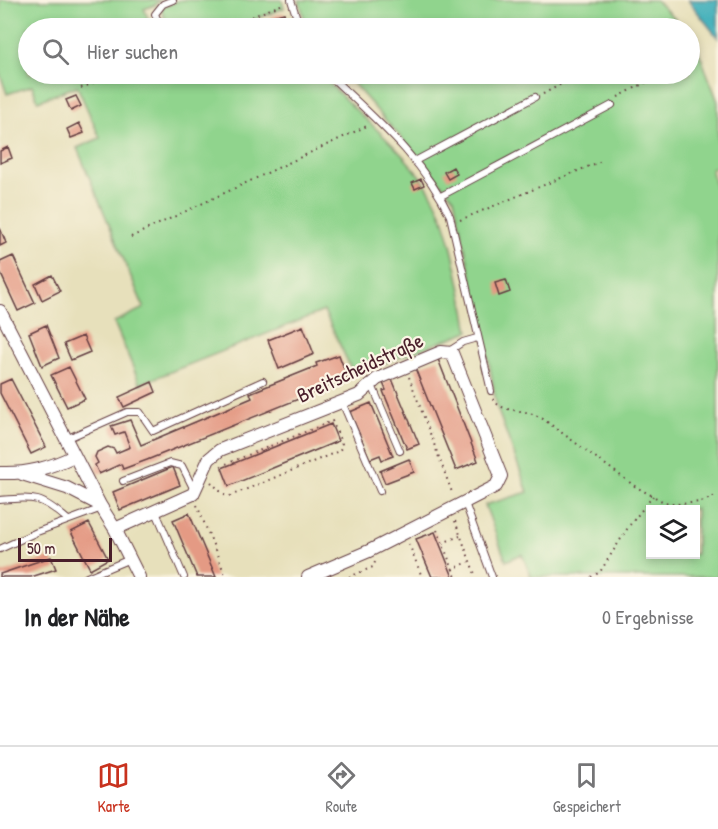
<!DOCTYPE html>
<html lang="de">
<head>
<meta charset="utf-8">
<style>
  body { margin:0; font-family:"Patrick Hand",sans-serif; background:#f6f6f6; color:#202124 }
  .controls { position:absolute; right:18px; bottom:18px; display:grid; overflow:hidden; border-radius:0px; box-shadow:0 3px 9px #0003 }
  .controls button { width:54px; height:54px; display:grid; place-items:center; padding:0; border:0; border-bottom:2px solid #e0e0e0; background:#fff; color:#202124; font:30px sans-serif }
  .scale { position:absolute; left:18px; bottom:15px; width:94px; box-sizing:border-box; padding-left:6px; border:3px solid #4a1f2b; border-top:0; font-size:16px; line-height:21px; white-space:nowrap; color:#4a1f2b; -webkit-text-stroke:4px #fcf5e5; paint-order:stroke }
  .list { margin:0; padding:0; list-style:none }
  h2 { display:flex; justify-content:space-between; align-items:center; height:78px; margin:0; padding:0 24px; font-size:26px }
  h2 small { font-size:20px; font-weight:400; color:#757577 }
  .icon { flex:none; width:33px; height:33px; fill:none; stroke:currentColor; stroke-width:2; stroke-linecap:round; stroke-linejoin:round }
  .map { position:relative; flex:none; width:718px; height:577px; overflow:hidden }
  .search { position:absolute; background:#fff; box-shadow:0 3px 9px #0003; left:18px; right:18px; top:18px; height:66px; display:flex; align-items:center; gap:15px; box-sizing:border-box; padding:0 21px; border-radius:33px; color:#757577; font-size:22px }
  .sheet { height:168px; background:#fff }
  nav { display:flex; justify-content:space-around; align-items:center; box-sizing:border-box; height:84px; border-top:2px solid #e0e0e0; background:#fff; font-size:16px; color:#757577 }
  nav a { display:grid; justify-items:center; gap:3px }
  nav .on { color:#c8321e }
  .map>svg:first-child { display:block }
  .green { fill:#90d48d; stroke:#6d7a5c; stroke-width:1.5; fill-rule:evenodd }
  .water { fill:#40afba; stroke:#456772; stroke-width:1.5 }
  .building { fill:#e49a84 }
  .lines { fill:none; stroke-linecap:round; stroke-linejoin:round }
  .service-casing { stroke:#623c41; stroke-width:8 }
  .minor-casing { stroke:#623c41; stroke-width:14 }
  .path { stroke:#623c41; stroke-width:2; stroke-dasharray:1.5 4.5; stroke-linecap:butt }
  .service { stroke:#fff; stroke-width:6 }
  .minor { stroke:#fff; stroke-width:12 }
  .labels { text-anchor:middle; stroke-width:4.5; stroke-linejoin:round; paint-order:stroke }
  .street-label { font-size:21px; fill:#4a1f2b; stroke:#fcf5e5 }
</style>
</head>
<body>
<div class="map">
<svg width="718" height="577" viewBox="0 0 718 577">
  <rect width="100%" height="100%" fill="#fcf5e5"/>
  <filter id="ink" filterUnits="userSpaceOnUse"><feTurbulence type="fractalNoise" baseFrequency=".0167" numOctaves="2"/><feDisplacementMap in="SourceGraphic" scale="12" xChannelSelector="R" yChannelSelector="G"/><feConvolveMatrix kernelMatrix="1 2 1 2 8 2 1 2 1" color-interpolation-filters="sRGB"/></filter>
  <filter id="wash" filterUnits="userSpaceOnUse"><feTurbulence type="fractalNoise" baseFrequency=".008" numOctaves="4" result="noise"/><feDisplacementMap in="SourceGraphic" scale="24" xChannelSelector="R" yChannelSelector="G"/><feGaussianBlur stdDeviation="1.35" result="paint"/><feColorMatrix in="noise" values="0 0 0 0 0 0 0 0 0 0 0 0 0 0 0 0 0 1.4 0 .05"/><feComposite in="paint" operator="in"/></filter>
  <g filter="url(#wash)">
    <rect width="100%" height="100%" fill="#e7e0bb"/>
    <path class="green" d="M0 0H160L155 5 144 9 152 28H28V74H216L221 83 244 74H321C356 115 408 150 434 198 452 231 461 293 469 331L354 375 324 311 140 384 114 322 144 308 77 148 100 138 77 86 38 101 32 86 7 94 0 74Z
      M180 0H282L284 8 233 28H168L161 8Z
      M299 0H656L684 28H307Z
      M690 34 694 39 718 102V166L711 169 718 198V577H531L522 554 506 561 485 505 528 492 497 408 485 339 454 198 345 74H690ZM650 509H696V554H650Z"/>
    <path class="water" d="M688 0H718V38Z"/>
    <g id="blocks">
      <path class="building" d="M284 13 288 28H273L270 17Z
        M76 96 81 106 71 111 66 100Z
        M79 123 84 133 71 138 67 129Z
        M8 147 12 158 0 163V151Z
        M453 167 457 174 448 179 444 172Z
        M421 179 424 185 415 189 412 183Z
        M0 228 6 243 0 246Z
        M13 256 35 303 18 311 0 272V262Z
        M52 275 60 291 42 300 35 284Z
        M506 280 510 292 499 296 495 283Z
        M46 325 59 358 42 366 29 333Z
        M303 326 314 354 279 369 268 340Z
        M83 336 90 352 71 360 64 344Z
        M339 355 348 379 147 460 123 469 121 464 99 474 95 465 98 463 95 457 97 452 108 447 114 449 116 453 130 447 124 432 115 435 111 426 130 420 141 445 252 398 250 393 317 366 316 363Z
        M438 359 478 461 456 470 415 368Z
        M69 367 85 399 67 407 51 375Z
        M11 379 46 447 31 454 0 393V384Z
        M392 379 419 444 407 449 383 391 386 390 383 383Z
        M152 382 156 392 124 407 119 397Z
        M371 403 393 456 382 460 380 455 370 459 350 412Z
        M331 424 338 441 229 486 222 468Z
        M409 459 414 472 385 483 380 471Z
        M173 467 180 485 120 510 113 492Z
        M189 513 216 577H197L173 520Z
        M89 523 108 559 90 569 71 532Z
        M435 532 453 577H432L416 539Z
        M51 557 56 569 31 577H0V574Z"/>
    </g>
  </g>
  <g filter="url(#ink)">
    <use href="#blocks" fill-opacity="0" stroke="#623c41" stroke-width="1.5"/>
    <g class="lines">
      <g class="service-casing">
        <path id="service" d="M291 0 300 28
          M161 28 155 14 163 4 173 0
          M328 74C373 117 423 158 450 216L491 391
          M415 161 535 97
          M441 196 612 105
          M449 351 463 342 477 338
          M372 385 400 451
          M342 402 380 491
          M66 439 127 412H140L153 431 263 381
          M123 481 170 463 182 466 194 490
          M0 500C35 497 41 496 68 520
          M465 503 492 577
          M156 512 184 577
          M0 549 37 532 102 508
          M87 577 130 559"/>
      </g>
      <g class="minor-casing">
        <path id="minor" d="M0 311 100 505 115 529 139 577
          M0 473C28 474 49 468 74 456
          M22 474 67 488 100 505
          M115 529 193 494 209 459 220 450 359 395 377 379 441 352 452 353 501 476 496 486 369 551 308 577"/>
      </g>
      <path class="path" d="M224 28 283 4
        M81 88 117 74
        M543 94 580 74
        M618 97 662 74
        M460 220 604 160
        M131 237 369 125
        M409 377 453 495
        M493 399C501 412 517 409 529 413 534 414 539 417 543 419L636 487 664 502 680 504 701 502 718 495
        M211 482 224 495 230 496 339 451 341 448 342 444 332 421 221 466
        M197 505 226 577
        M455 521 476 577
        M437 530 456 577
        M442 543 460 536
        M409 544 422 577
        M452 569 469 562
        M349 577 373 567 375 562
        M591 577 600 572 629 526 653 496"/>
      <use href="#service" class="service"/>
      <use href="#minor" class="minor"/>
    </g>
  </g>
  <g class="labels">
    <g class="street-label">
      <text transform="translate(360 368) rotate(-25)" y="7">Breitscheidstraße</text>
    </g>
  </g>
</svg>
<div class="controls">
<button><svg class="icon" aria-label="layers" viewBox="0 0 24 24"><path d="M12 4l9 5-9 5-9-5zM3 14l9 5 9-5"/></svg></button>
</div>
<div class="scale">50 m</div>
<div class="search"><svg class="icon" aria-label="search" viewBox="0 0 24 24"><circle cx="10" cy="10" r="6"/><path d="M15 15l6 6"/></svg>Hier suchen</div>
</div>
<section class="sheet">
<h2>In der Nähe<small>0 Ergebnisse</small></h2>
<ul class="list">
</ul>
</section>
<nav>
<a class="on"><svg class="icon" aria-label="map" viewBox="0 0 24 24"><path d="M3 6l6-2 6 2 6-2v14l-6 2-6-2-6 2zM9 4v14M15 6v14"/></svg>Karte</a>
<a><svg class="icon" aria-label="directions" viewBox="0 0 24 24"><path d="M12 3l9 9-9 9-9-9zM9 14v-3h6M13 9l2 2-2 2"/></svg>Route</a>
<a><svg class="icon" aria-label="saved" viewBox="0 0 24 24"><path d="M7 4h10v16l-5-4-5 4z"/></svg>Gespeichert</a>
</nav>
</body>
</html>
